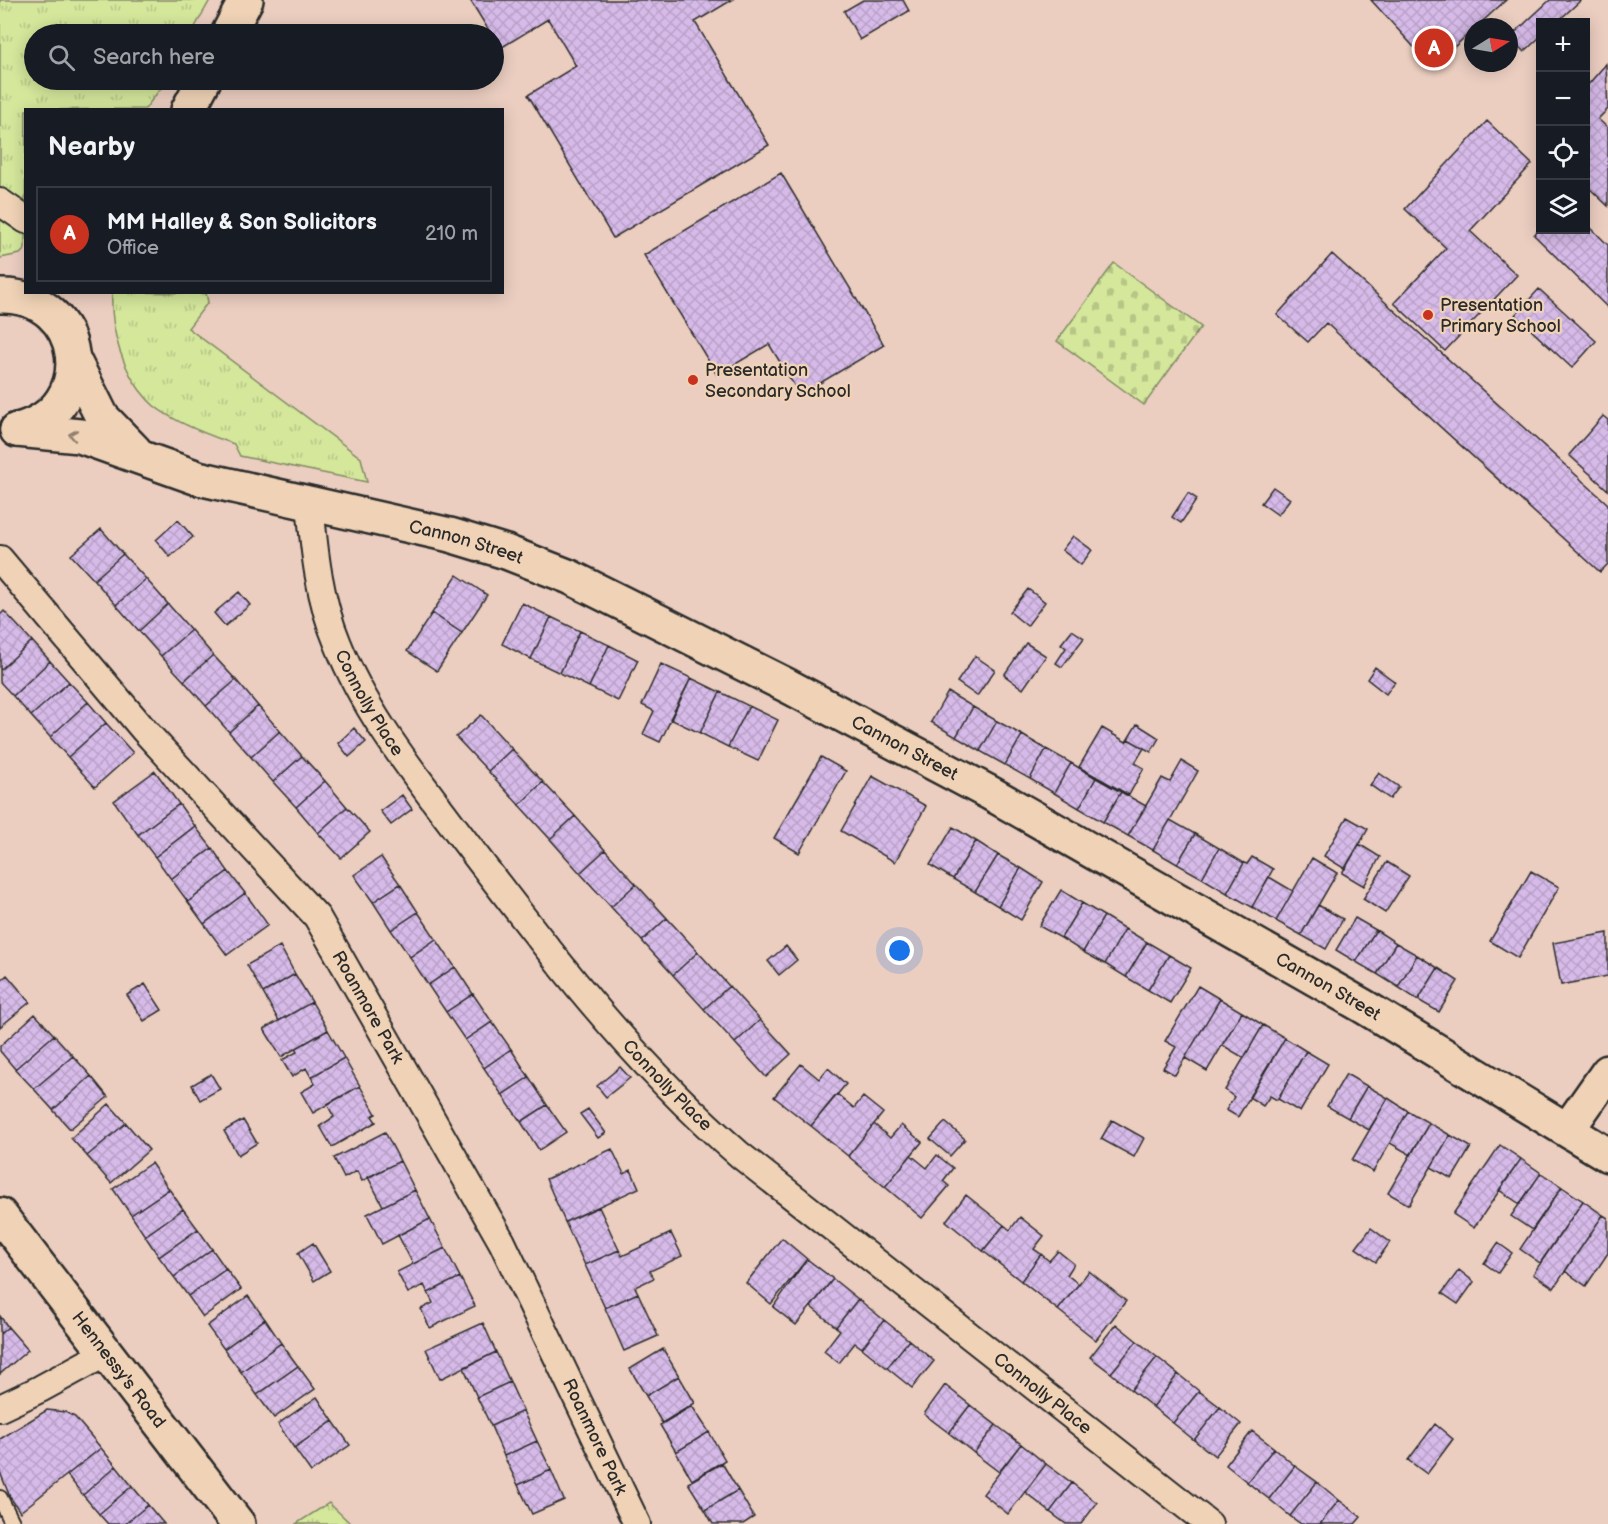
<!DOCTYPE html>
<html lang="en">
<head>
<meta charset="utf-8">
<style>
  body { margin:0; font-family:"Balsamiq Sans",sans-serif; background:#242831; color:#f1f3f6 }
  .controls { position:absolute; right:18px; top:18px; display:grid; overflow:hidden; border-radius:0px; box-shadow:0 3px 15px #0003 }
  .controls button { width:54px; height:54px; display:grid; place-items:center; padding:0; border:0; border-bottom:2px solid #363941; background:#171b24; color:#f1f3f6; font:30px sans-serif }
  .compass { position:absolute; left:1464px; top:18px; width:54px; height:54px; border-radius:50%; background:#171b24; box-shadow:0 3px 15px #0003; rotate:79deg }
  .you { position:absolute; left:900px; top:951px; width:21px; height:21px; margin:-15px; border:4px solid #fff; border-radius:50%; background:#1a73e8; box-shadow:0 0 0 9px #1a73e833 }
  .badge { display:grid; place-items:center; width:39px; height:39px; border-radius:50%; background:#c8321e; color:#fff; font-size:20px; font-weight:700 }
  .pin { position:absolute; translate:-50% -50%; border:3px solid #fff; box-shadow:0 2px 6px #0006 }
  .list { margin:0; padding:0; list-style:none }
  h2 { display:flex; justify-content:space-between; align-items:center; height:78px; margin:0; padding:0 24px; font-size:26px }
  h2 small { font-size:20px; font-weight:400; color:#9ea1a6 }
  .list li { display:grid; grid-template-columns:39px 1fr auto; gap:18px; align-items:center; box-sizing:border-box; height:96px; margin:0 12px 12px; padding:0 12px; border:2px solid #363941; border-radius:0px }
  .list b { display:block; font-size:22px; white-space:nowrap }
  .list p { margin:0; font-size:20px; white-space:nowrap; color:#9ea1a6 }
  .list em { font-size:20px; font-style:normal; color:#9ea1a6 }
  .icon { flex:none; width:33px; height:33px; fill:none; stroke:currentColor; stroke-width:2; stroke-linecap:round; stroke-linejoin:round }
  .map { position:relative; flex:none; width:1608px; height:1524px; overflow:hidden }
  .search { position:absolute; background:#171b24; box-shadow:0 3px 15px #0003; left:24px; top:24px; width:480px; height:66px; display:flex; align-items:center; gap:15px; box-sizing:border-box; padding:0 21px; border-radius:33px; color:#9ea1a6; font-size:22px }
  .panel { position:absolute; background:#171b24; box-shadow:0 3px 15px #0003; left:24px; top:108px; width:480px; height:186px; border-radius:0px }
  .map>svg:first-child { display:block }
  .grass { fill:url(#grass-tufts); stroke:#808963; stroke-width:1.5 }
  .cemetery { fill:url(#cemetery-stones); stroke:#808963; stroke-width:1.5 }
  .building { fill:url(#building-cross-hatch); stroke:#2b2b2b; stroke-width:1.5 }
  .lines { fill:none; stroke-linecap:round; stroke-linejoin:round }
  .lane-casing { stroke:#2b2b2b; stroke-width:18 }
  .street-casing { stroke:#2b2b2b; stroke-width:30 }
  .secondary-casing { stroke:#2b2b2b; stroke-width:38 }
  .lane { stroke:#f0d3b6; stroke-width:14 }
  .street { stroke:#f0d3b6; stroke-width:26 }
  .secondary { stroke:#f0d3b6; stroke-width:33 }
  .oneway { stroke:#8e7f70 }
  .poi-dot { fill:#c8321e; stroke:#f0d3b6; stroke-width:2 }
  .labels { text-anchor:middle; stroke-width:4.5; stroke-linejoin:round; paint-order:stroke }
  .poi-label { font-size:18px; fill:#2b2b2b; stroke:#f0d3b6; text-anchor:start }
  .street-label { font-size:18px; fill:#2b2b2b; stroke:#f0d3b6 }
</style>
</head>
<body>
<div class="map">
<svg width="1608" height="1524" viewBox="0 0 1608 1524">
  <defs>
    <pattern id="grass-tufts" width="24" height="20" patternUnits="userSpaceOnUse" patternTransform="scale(1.5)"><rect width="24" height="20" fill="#d4e79b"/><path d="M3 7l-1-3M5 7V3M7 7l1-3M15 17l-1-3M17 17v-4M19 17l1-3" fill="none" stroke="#b6c686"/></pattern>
    <pattern id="cemetery-stones" width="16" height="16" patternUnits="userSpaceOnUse" patternTransform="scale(1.5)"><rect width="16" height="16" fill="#d4e79b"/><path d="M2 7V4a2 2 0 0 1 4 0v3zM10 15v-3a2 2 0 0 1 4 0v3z" fill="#b6c686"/></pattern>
    <pattern id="building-cross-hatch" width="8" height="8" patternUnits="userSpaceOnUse" patternTransform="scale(1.5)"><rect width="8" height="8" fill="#d6bae8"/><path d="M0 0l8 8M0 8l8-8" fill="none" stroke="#b8a0c7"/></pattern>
  </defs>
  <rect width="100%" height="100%" fill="#ebcec0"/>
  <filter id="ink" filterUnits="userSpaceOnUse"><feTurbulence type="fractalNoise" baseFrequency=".0167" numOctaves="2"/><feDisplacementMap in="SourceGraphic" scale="12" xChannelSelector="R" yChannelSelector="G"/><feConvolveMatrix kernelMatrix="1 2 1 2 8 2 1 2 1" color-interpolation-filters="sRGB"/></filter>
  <g filter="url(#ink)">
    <path class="grass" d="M0 0H210L191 34H34V80H167L145 109 26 110 25 249 20 254 0 258Z
      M112 292 206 293 208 302 188 328 361 458 367 482 240 456 234 444C211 436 164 418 148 400 122 372 110 330 112 292Z
      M329 1503 351 1524H295H296Z"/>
    <path class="cemetery" d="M1114 263 1201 327 1144 405 1057 341Z"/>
    <path class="building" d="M470 0H732L695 22 769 145 613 238 528 95 576 66 548 19 499 49 494 34H491Z
      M863 0H903L909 11 860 40 844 11Z
      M1371 0H1506L1432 67Z
      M1550 0H1581L1557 22H1540V37L1524 52 1510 37Z
      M1606 64 1608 109 1598 119 1608 128V206L1586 185V87Z
      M1487 121 1532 164 1470 231 1517 275 1445 351 1394 303 1446 248 1405 209Z
      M781 173 884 345 800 395 769 344 717 375 644 255Z
      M1586 223 1608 245V308L1534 235 1540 228 1586 230Z
      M1332 254 1608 504V564L1600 572 1326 323 1308 342 1277 315Z
      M1539 289 1596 341 1572 368 1515 315Z
      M1603 416 1608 420V490L1569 455Z
      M1273 487 1290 499 1278 515 1261 503Z
      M1188 493 1197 499 1181 523 1172 517Z
      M178 520 193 537 170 557 156 540Z
      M101 529 123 554 94 580 71 555Z
      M1073 536 1092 550 1081 565 1062 550Z
      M123 554 146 579 116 605 94 580Z
      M457 575 487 595 462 633 432 613Z
      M146 579 168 604 139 631 116 605Z
      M1028 589 1045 602 1027 626 1010 612Z
      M239 592 250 605 225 626 214 613Z
      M522 603 551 617 531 659 502 644Z
      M168 604 191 630 161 656 139 631Z
      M4 611 32 641 0 670V615Z
      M432 613 462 633 437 671 407 651Z
      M551 617 580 631 560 673 531 659Z
      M191 630 213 655 184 681 161 656Z
      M1072 630 1084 638 1062 667 1056 663 1066 648 1061 644Z
      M580 631 609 645 589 687 560 673Z
      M32 641 50 661 13 696 0 682V670Z
      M1026 643 1046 656 1023 689 1004 675Z
      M609 645 638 660 618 701 589 687Z
      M213 655 236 680 206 706 184 681Z
      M975 656 995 670 977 696 957 682Z
      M50 661 69 682 31 716 13 696Z
      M661 664 691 678 660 742 643 734 654 711 642 705Z
      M1375 667 1395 682 1386 694 1367 679Z
      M691 678 720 692 700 733 670 719Z
      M236 680 258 706 229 732 206 706Z
      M69 682 88 702 50 737 31 716Z
      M720 692 749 706 728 747 700 733Z
      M948 692 973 707 956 737 931 722Z
      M88 702 106 723 68 757 50 737Z
      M258 706 280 731 251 757 229 732Z
      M749 706 778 720 758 761 728 747Z
      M973 707 997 721 980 751 956 737Z
      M481 715 512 749 488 771 456 737Z
      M997 721 1022 735 1005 765 980 751Z
      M106 723 133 753 95 787 68 757Z
      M1137 724 1159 738 1151 752 1128 739Z
      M354 728 366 742 349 757 338 743Z
      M1102 728 1126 742 1128 739 1144 748 1135 763 1144 768 1129 795 1079 767Z
      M280 731 302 756 273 782 251 757Z
      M1022 735 1046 749 1030 779 1005 765Z
      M512 749 543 782 519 805 488 771Z
      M1046 749 1071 763 1054 793 1030 779Z
      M302 756 325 781 296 807 273 782Z
      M821 757 846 771 799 853 774 838Z
      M1182 761 1198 771 1153 850 1128 836 1162 778 1170 782Z
      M1071 763 1096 778 1079 808 1054 793Z
      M155 771 179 804 138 835 114 801Z
      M1379 773 1399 787 1390 799 1370 785Z
      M872 776 926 806 895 862 841 831Z
      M1096 778 1121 792 1103 822 1079 808Z
      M325 781 347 807 318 833 296 807Z
      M543 782 575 816 550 839 519 805Z
      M1121 792 1146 806 1128 836 1103 822Z
      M402 795 412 809 391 825 380 811Z
      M179 804 195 826 155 857 138 835Z
      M347 807 370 832 341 858 318 833Z
      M575 816 605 850 580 873 550 839Z
      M1347 817 1368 829 1345 869 1324 856Z
      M1170 820 1195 834 1177 864 1153 850Z
      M195 826 212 848 171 879 155 857Z
      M953 827 976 841 953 879 930 865Z
      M1195 834 1219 848 1202 878 1177 864Z
      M976 841 998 855 975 892 953 879Z
      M1359 844 1380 857 1364 886 1342 873Z
      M212 848 228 871 188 902 171 879Z
      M1219 848 1244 863 1227 893 1202 878Z
      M605 850 636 884 611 907 580 873Z
      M998 855 1021 868 998 906 975 892Z
      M381 857 400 884 373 902 354 875Z
      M1252 857 1273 869 1252 907 1227 893 1244 863 1247 864Z
      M1312 858 1337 873 1301 935 1276 921Z
      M1387 862 1409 876 1385 913 1363 899Z
      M1021 868 1043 882 1021 920 998 906Z
      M228 871 245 893 204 924 188 902Z
      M1531 871 1559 887 1518 958 1490 941Z
      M1269 877 1293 891 1276 921 1252 907Z
      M400 884 418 912 391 930 373 902Z
      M636 884 667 918 642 941 611 907Z
      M1061 890 1082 903 1061 938 1039 926Z
      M245 893 268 925 227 955 204 924Z
      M1082 903 1104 916 1083 952 1061 938Z
      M1318 905 1343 919 1326 949 1301 935Z
      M418 912 436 939 410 957 391 930Z
      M1104 916 1125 929 1105 964 1083 952Z
      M667 918 698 952 673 975 642 941Z
      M1355 918 1376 930 1356 962 1336 950Z
      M1125 929 1147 942 1126 977 1105 964Z
      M1376 930 1396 943 1377 974 1356 962Z
      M1608 933V976L1561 985 1553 943Z
      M436 939 455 967 428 985 410 957Z
      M1147 942 1169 955 1148 990 1126 977Z
      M1396 943 1417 955 1398 987 1377 974Z
      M280 946 295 974 263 993 247 965Z
      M786 946 797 960 779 975 768 961Z
      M698 952 729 986 704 1009 673 975Z
      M1169 955 1191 968 1170 1003 1148 990Z
      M1417 955 1438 968 1418 1000 1398 987Z
      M455 967 473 994 446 1012 428 985Z
      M1438 968 1458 981 1439 1012 1418 1000Z
      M295 974 312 1002 279 1021 263 993Z
      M7 975 30 1002 0 1027V981Z
      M145 984 162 1010 144 1021 127 995Z
      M729 986 760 1020 735 1043 704 1009Z
      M1198 986 1220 999 1175 1075 1163 1068 1176 1047 1165 1041Z
      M473 994 492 1022 465 1040 446 1012Z
      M1220 999 1242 1012 1207 1071 1185 1058Z
      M312 1002 328 1030 281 1057 264 1029Z
      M1242 1012 1263 1025 1244 1058 1222 1045Z
      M35 1014 54 1035 15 1069 0 1051V1046Z
      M760 1020 791 1054 766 1077 735 1043Z
      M492 1022 511 1049 484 1068 465 1040Z
      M1263 1025 1285 1038 1238 1117 1226 1110 1234 1097 1225 1090Z
      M328 1030 344 1058 311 1077 306 1068 292 1077 282 1060 297 1052 295 1049Z
      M54 1035 73 1056 34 1089 15 1069Z
      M1285 1038 1306 1051 1277 1100 1270 1096 1263 1106 1249 1097Z
      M511 1049 529 1077 502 1095 484 1068Z
      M1306 1051 1328 1064 1300 1112 1278 1099Z
      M73 1056 91 1076 53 1110 34 1089Z
      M344 1058 360 1086 313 1113 301 1092 315 1084 311 1077Z
      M801 1064 819 1079 828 1068 846 1084 811 1126 774 1097Z
      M620 1067 630 1078 606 1097 597 1086Z
      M211 1074 220 1089 200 1100 192 1085Z
      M1346 1074 1367 1086 1348 1118 1327 1106Z
      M91 1076 108 1097 70 1129 53 1110Z
      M529 1077 547 1105 521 1122 502 1095Z
      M360 1086 376 1114 372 1116 376 1122 332 1147 320 1126 334 1117 327 1104Z
      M1367 1086 1388 1098 1369 1130 1348 1118Z
      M837 1094 854 1108 863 1097 883 1113 848 1156 811 1126Z
      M1388 1098 1408 1111 1373 1172 1352 1160Z
      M109 1104 126 1123 87 1156 71 1138Z
      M547 1105 566 1132 539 1150 521 1122Z
      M588 1109 606 1133 598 1138 580 1114Z
      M1408 1111 1429 1123 1411 1155 1390 1143Z
      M243 1120 257 1143 238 1155 224 1131Z
      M1112 1120 1144 1138 1134 1157 1101 1139Z
      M945 1122 965 1139 950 1156 930 1139Z
      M126 1123 149 1150 111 1183 87 1156Z
      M1429 1123 1450 1135 1409 1205 1388 1193Z
      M874 1124 890 1138 901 1125 922 1142 885 1187 848 1156Z
      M385 1132 400 1161 362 1181 357 1171 344 1178 334 1158Z
      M1450 1135 1471 1147 1452 1179 1431 1167Z
      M1500 1145 1521 1159 1474 1228 1453 1214Z
      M612 1149 624 1174 631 1170 639 1188 565 1222 546 1179Z
      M911 1155 927 1168 937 1155 953 1168 943 1181 949 1186 922 1218 885 1187Z
      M1521 1159 1541 1173 1520 1204 1499 1190Z
      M400 1161 415 1190 383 1206 368 1177Z
      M151 1163 169 1189 131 1215 113 1189Z
      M1541 1173 1562 1187 1532 1230 1511 1216Z
      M1562 1187 1583 1201 1540 1263 1520 1249Z
      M169 1189 183 1209 145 1236 131 1215Z
      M415 1190 430 1219 382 1244 367 1214Z
      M966 1195 1004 1225 983 1251 946 1221Z
      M1583 1201 1603 1215 1554 1288 1533 1274Z
      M599 1207 619 1250 585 1265 565 1222Z
      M183 1209 198 1229 159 1257 145 1236Z
      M1603 1215 1608 1218V1253L1586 1286 1565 1271Z
      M1020 1217 1044 1236 1034 1249 1041 1254 1021 1281 983 1251 1004 1225 1010 1230Z
      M430 1219 445 1248 413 1264 398 1235Z
      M1371 1228 1390 1242 1376 1262 1356 1248Z
      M198 1229 212 1249 174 1277 159 1257Z
      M671 1233 682 1256 650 1271 654 1278 635 1287 638 1293 605 1308 585 1265 619 1250 622 1256Z
      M782 1238 807 1259 771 1304 746 1283Z
      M313 1243 330 1271 314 1281 298 1253Z
      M1498 1243 1512 1253 1498 1273 1484 1263Z
      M445 1248 460 1277 428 1293 424 1285 408 1293 397 1272Z
      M212 1249 226 1269 188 1296 174 1277Z
      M1058 1251 1074 1264 1067 1275 1079 1284 1058 1310 1021 1281 1041 1254 1049 1261Z
      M807 1259 833 1279 796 1325 773 1307Z
      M226 1269 241 1289 203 1317 188 1296Z
      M1459 1270 1474 1282 1458 1304 1442 1293Z
      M1089 1271 1126 1301 1096 1340 1058 1310Z
      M460 1277 475 1306 430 1328 421 1309 433 1303 428 1293Z
      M833 1279 858 1299 836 1327 811 1307Z
      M638 1293 658 1336 624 1351 605 1308Z
      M248 1296 265 1319 224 1349 207 1326Z
      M858 1299 884 1320 862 1348 855 1343 839 1363 824 1351 840 1330 836 1327Z
      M0 1316 8 1327 0 1334Z
      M265 1319 281 1343 241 1372 224 1349Z
      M884 1320 909 1340 887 1368 862 1348Z
      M483 1323 496 1352 440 1379 426 1349Z
      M1116 1324 1137 1341 1111 1373 1090 1357Z
      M8 1327 28 1350 0 1374V1334Z
      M909 1340 934 1361 912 1388 887 1368Z
      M1137 1341 1157 1357 1131 1390 1111 1373Z
      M281 1343 298 1366 257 1395 241 1372Z
      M663 1349 679 1376 646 1396 630 1369Z
      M496 1352 510 1382 477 1397 464 1368Z
      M1157 1357 1178 1374 1153 1407 1131 1390Z
      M298 1366 315 1389 274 1418 257 1395Z
      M1178 1374 1199 1391 1173 1423 1153 1407Z
      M679 1376 695 1403 662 1423 646 1396Z
      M510 1382 523 1411 491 1426 477 1397Z
      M945 1385 970 1405 949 1433 924 1414Z
      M1199 1391 1220 1407 1194 1440 1173 1423Z
      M317 1397 333 1421 294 1448 278 1424Z
      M970 1405 996 1425 974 1453 949 1433Z
      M692 1406 709 1432 676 1452 660 1425Z
      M1220 1407 1241 1424 1215 1456 1194 1440Z
      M47 1410 65 1412 75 1417 101 1448 20 1512 10 1497 0 1472V1439Z
      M523 1411 537 1441 504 1456 491 1426Z
      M333 1421 350 1445 311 1472 294 1448Z
      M1435 1424 1453 1439 1427 1474 1408 1460Z
      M996 1425 1021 1444 999 1472 974 1453Z
      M1252 1431 1274 1448 1247 1482 1226 1465Z
      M709 1432 725 1460 692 1480 676 1452Z
      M537 1441 551 1470 518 1485 504 1456Z
      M1021 1444 1046 1464 1008 1514 983 1494Z
      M101 1448 116 1466 83 1495 67 1475Z
      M1274 1448 1295 1466 1269 1499 1247 1482Z
      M722 1463 738 1490 705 1510 688 1483Z
      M1046 1464 1072 1483 1050 1512 1025 1492Z
      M116 1466 132 1486 99 1514 83 1495Z
      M1295 1466 1317 1482 1290 1516 1269 1499Z
      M551 1470 564 1500 532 1514 518 1485Z
      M1317 1482 1339 1500 1320 1524H1301L1290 1516Z
      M1072 1483 1097 1503 1081 1524H1066L1050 1512Z
      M132 1486 148 1505 125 1524H108L99 1514Z
      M738 1490 754 1517 743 1524H713L705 1510Z
      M1339 1500 1361 1517 1355 1524H1320Z
      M148 1505 164 1524H125Z"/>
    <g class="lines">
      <g class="lane-casing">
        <path id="lane" d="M0 1498 13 1524"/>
      </g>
      <g class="street-casing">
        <g id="street">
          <path d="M0 202 26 220"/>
          <path id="s1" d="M310 502C314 550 319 599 338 644 365 713 413 772 457 831 544 946 631 1061 740 1155L1209 1524"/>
          <path id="s2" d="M0 559 144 730 317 917 502 1242 637 1524"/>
          <path d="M0 1408 40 1389 106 1353"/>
        </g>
      </g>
      <g class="secondary-casing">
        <g id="secondary">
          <path d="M228 34 246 0"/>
          <path d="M188 110 204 80"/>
          <path d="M0 296C86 294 101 410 17 430"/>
          <path d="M73 359 102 417 135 451"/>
          <path id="s3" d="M17 430 80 436 198 478 450 535 506 552 570 577 788 686 990 793 1363 1006 1608 1155"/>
          <path d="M1568 1129 1608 1072"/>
          <path id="s4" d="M0 1215 238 1524"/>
        </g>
      </g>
      <use href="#lane" class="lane"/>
      <use href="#street" class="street"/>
      <use href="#secondary" class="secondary"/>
    </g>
    <defs><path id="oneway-chevron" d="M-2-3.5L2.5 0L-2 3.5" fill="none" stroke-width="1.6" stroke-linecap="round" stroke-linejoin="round" transform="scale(1.5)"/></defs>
    <use class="oneway" href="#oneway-chevron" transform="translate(73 435) rotate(-170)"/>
  </g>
  <g class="poi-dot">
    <circle cx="1428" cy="315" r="6"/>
    <circle cx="693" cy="380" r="6"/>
  </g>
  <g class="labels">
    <g class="poi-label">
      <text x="1440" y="311">Presentation<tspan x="1440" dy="21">Primary School</tspan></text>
      <text x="705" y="376">Presentation<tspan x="705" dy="21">Secondary School</tspan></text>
    </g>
    <g class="street-label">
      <text dy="6" stroke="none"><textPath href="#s3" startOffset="464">Cannon Street</textPath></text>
      <text dy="6" stroke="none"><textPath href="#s1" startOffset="212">Connolly Place</textPath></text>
      <text dy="6" stroke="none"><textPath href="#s3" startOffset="950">Cannon Street</textPath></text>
      <text dy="6" stroke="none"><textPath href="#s3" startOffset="1436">Cannon Street</textPath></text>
      <text dy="6" stroke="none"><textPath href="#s2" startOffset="582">Roanmore Park</textPath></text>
      <text dy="6" stroke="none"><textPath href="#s1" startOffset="698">Connolly Place</textPath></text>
      <text dy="6" stroke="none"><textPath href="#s4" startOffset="195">Hennessy's Road</textPath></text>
      <text dy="6" stroke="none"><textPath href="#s1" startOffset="1184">Connolly Place</textPath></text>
      <text dy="6" stroke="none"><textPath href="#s2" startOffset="1068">Roanmore Park</textPath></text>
    </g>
  </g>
</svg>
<div class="controls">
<button>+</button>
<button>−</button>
<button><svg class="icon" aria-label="locate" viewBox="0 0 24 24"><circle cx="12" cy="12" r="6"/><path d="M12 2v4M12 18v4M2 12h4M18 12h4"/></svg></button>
<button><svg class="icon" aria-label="layers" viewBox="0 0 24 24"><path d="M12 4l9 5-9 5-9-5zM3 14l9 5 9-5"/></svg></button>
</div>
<svg class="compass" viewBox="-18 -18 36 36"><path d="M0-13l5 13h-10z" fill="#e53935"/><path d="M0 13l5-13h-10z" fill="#9ea1a6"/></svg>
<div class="you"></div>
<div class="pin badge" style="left:1434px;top:48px">A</div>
<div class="search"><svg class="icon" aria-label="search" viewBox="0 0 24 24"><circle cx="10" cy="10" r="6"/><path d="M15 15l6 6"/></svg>Search here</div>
<section class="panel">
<h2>Nearby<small></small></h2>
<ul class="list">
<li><span class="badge">A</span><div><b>MM Halley &amp; Son Solicitors</b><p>Office</p></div><em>210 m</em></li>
</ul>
</section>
</div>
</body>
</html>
